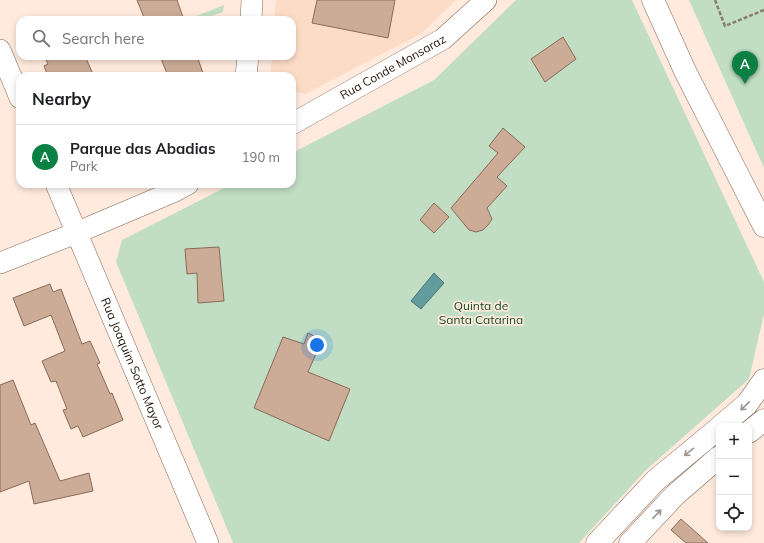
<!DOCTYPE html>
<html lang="en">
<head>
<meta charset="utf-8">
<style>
  body { margin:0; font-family:Mulish,sans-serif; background:#f6f6f6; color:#202124 }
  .controls { position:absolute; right:12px; bottom:12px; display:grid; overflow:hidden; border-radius:8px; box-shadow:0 2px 6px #0003 }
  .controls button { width:36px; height:36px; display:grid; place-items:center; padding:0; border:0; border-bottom:1px solid #e0e0e0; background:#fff; color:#202124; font:20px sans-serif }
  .you { position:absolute; left:317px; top:345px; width:14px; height:14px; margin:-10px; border:3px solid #fff; border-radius:50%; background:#1a73e8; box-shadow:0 0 0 6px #1a73e833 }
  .badge { display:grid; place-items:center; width:26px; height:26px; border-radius:50%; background:#0b8043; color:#fff; font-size:13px; font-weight:700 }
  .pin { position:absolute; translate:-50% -33px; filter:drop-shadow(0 1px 2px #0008) }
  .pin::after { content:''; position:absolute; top:21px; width:14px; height:12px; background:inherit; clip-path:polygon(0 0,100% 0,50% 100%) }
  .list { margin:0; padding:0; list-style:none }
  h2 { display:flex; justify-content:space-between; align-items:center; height:52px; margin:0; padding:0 16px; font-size:17px }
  h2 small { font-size:13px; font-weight:400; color:#757577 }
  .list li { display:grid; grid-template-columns:26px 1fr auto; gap:12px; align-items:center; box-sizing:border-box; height:64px; padding:0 16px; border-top:1px solid #e0e0e0 }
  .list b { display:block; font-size:15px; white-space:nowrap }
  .list p { margin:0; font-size:13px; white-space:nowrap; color:#757577 }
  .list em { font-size:13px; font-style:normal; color:#757577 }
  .icon { flex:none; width:22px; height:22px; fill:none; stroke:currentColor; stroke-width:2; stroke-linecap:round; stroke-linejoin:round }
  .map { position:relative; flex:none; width:764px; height:543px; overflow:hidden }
  .search { position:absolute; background:#fff; box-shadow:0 2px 6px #0003; left:16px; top:16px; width:280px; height:44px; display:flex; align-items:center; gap:10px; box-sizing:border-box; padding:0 14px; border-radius:12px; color:#757577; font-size:15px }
  .panel { position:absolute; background:#fff; box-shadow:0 2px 6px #0003; left:16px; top:72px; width:280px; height:116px; border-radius:12px }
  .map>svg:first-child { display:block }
  .built { fill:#fcdcc6 }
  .green { fill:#c1dec4 }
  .water { fill:#639c9f; stroke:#4f7373 }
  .building { fill:#ccac97; stroke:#886b57 }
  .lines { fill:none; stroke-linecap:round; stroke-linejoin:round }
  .street-casing { stroke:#846753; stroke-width:22 }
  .secondary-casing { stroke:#846753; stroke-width:23 }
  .path { stroke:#8a7b70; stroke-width:2.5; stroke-dasharray:4 2; stroke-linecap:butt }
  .street { stroke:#fff; stroke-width:21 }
  .secondary { stroke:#fff; stroke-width:22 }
  .oneway { stroke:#9a9592 }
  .labels { text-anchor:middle; stroke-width:3.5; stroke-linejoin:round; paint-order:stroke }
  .street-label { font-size:12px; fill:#1f140c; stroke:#ffeadd }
  .park-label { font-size:12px; fill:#154d23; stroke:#ffeadd }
</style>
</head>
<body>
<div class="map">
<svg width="764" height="543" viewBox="0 0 764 543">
  <rect width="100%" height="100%" fill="#ffeadd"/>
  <path class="built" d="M276 0H456L422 33 305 94 292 91V76H270L272 56H292V20H274Z"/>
  <path class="green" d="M516 0H632L764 282V314L749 379 646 470 579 543H233L116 262 122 240 232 184H292V153L434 80Z
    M689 0H764V168Z
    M224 5 223 12 200 20H192L191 18Z"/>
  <path class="water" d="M434 273 444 283 421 309 411 301Z"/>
  <path class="building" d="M137 0H177L184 20H145Z
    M317 0H395L388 38 312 23Z
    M563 37 576 59 545 82 531 59Z
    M44 56H85L92 72 83 76H48L44 66 48 64Z
    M160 56H197L204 76H168Z
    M503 128 525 147 497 177 507 186 487 208 492 219 488 225 483 230 476 232 469 230 451 208 498 153 489 146Z
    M434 203 449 217 434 233 420 220Z
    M219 247 224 301 198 303 197 273 187 274 185 249Z
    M50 284 53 292 61 289 82 344 90 341 100 363 97 364 110 394 112 393 123 420 83 437 78 426 71 429 63 410 67 409 56 381 51 382 42 361 65 351 51 315 24 326 13 298Z
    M308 333 322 340 308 372 350 389 329 441 254 408 283 337 304 344Z
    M13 380 31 425 35 423 60 481 89 473 93 491 34 504 29 481 0 492V385Z
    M681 519 708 543H686L671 530Z"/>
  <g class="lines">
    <g class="street-casing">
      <g id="street">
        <path d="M251 20 252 0"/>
        <path d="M0 50 20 98"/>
        <path d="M246 76 248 56"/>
        <path id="s1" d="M292 124 443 39 486 0"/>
        <path id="s2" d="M56 184 208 543"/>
        <path d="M0 263 76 233 175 191 188 184"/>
      </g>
    </g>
    <g class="secondary-casing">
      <path id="secondary" d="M653 0 685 71 764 226
        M721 426 747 404 764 380
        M749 432 764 420
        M597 543 656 480 719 428
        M630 543 675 495 719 457"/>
    </g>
    <path class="path" d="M715 0 725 26 764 10"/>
    <use href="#street" class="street"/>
    <use href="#secondary" class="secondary"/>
  </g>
  <defs><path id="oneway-shaft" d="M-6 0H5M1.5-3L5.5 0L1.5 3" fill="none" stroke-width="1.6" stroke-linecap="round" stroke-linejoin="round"/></defs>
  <g class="oneway">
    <use href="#oneway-shaft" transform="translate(745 406) rotate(136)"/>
    <use href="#oneway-shaft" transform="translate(689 452) rotate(141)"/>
    <use href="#oneway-shaft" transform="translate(657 514) rotate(-47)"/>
  </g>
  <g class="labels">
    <g class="street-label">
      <text dy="4" stroke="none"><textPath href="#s1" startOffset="116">Rua Conde Monsaraz</textPath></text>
      <text dy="4" stroke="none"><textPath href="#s2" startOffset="195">Rua Joaquim Sotto Mayor</textPath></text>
    </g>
    <g class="park-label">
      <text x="481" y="310">Quinta de<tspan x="481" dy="14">Santa Catarina</tspan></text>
    </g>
  </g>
</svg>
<div class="controls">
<button>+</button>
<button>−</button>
<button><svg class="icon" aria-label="locate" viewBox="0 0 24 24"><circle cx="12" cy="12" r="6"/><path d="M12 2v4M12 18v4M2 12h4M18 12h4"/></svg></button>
</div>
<div class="you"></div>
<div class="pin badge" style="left:745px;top:84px">A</div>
<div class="search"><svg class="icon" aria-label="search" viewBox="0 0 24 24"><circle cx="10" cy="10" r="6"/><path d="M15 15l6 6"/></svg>Search here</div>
<section class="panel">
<h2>Nearby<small></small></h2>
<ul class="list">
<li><span class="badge">A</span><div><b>Parque das Abadias</b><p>Park</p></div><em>190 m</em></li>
</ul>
</section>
</div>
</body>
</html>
